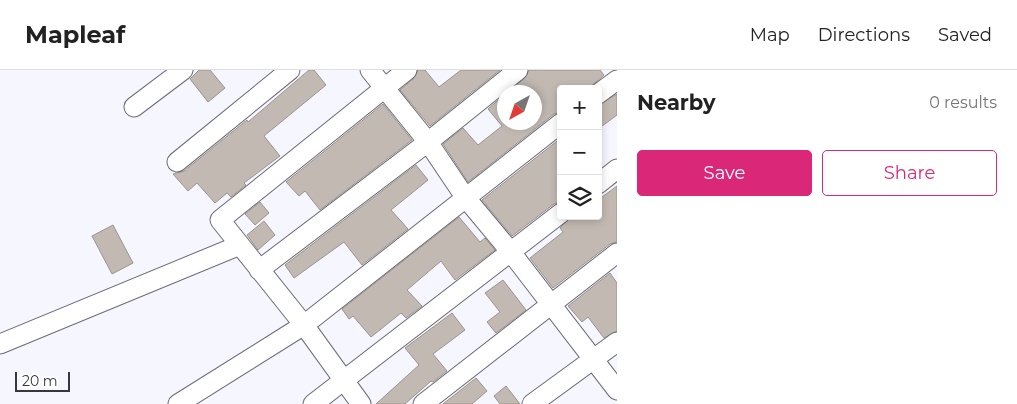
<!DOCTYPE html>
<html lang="en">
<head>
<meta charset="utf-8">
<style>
  body { margin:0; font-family:Montserrat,sans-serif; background:#f2f2f2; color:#222 }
  .controls { position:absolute; right:15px; top:15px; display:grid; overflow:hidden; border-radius:5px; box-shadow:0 2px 8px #0003 }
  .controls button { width:45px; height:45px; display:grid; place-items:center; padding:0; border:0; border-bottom:1px solid #e0e0e0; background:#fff; color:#222; font:25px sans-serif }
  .compass { position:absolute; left:497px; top:15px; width:45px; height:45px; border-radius:50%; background:#fff; box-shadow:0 2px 8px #0003; rotate:220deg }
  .scale { position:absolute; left:15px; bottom:12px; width:55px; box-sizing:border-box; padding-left:5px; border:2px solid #37373c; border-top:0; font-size:14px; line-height:18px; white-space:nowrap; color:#37373c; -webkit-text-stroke:4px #fff; paint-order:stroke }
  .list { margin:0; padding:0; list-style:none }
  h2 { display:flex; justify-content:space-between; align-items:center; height:65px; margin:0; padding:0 20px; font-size:21px }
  h2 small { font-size:16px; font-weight:400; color:#767676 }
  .actions { display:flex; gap:10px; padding:15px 20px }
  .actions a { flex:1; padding:11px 0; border:1px solid #db2777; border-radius:5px; text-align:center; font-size:18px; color:#db2777 }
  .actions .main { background:#db2777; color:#fff }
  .icon { flex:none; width:28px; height:28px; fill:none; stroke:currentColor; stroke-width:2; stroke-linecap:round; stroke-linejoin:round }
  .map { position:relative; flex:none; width:617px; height:334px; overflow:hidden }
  header { display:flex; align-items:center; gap:30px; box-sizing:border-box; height:70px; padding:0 25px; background:#fff; border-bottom:1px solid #e0e0e0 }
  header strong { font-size:24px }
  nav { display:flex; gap:28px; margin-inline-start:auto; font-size:18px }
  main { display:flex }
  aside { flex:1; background:#fff }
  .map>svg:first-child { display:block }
  .building { fill:#c2bab2; stroke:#9c948c }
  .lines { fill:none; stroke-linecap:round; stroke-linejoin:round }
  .minor-casing { stroke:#6b6b75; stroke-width:21 }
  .minor { stroke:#fff; stroke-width:19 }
</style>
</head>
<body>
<header>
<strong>Mapleaf</strong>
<nav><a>Map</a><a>Directions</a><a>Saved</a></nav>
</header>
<main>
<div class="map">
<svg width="617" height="334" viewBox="0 0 617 334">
  <rect width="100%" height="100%" fill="#f5f6ff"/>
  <path class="building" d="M199 0H210L225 18 208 32 190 9Z
    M309 0H314L326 15 264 66 280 86 244 113 246 115 231 127 227 123 215 133 197 113 188 121 173 104 184 101 247 50 248 52Z
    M418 0H425L439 17 461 0H500L430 56 400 20 414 8Z
    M529 0H600L604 5 588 19H561V42L554 44 468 112 443 74 463 58 478 75 502 56 488 39 504 25V54L534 52V22H508L525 8Z
    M617 24V45L598 59V35Z
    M383 34 412 70 320 140 305 121 299 126 286 112Z
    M561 68V132L554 134 512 166 482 130Z
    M416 95 428 110 391 140 408 159 362 195 344 172 294 208 285 195Z
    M617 116V172L610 174 553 218 530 188 563 162 560 158 572 146H598V130Z
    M260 132 269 143 255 155 245 144Z
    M459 147 480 172 485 168 495 180 455 210 441 191 407 220 422 236 406 248 401 243 371 267 353 246 349 249 342 239Z
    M264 151 275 165 258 180 247 165Z
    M113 155 133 193 112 204 92 166Z
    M610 203 617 213V261L604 268 588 247 582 252 568 236Z
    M503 210 526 240 496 263 487 252 500 242 485 223Z
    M452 243 465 260 433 284 447 301 433 312 431 311 405 334H376L419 295 405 278Z
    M476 308 487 321 472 334H443Z
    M506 316 520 334H500L494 326Z"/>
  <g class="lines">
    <g class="minor-casing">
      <path id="minor" d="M370 0 428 72 465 127 510 181 617 320
        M598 24 617 10
        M134 37 183 0
        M177 92 290 0
        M598 114 617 99
        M240 175 220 150 407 0
        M259 200 428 72 518 0
        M0 274 240 175 304 255 361 334
        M178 334 304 255 561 53
        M313 334 561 143
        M423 334 617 183
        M532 334 617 272"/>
    </g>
    <use href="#minor" class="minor"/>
  </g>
</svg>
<div class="controls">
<button>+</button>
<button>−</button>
<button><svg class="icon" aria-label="layers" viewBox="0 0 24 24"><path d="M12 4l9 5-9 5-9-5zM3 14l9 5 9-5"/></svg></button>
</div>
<svg class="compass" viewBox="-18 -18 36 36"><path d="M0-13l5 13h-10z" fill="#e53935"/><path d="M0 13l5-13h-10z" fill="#767676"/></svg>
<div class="scale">20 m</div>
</div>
<aside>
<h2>Nearby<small>0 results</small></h2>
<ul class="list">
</ul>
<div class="actions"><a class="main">Save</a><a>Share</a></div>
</aside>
</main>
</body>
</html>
